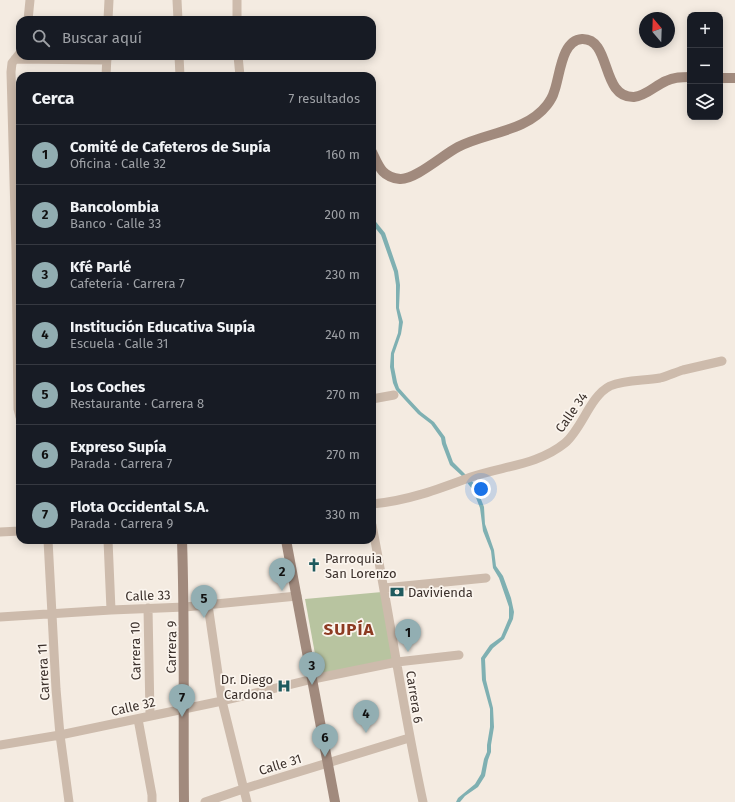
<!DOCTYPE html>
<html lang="es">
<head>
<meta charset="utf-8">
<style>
  body { margin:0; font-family:"Fira Sans",sans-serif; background:#242831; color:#f1f3f6 }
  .controls { position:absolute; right:12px; top:12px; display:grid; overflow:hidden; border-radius:8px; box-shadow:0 2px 10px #0003 }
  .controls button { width:36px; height:36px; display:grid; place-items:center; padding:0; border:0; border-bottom:1px solid #363941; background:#171b24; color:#f1f3f6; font:20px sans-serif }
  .compass { position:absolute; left:639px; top:12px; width:36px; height:36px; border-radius:50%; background:#171b24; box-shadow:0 2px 10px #0003; rotate:341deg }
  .you { position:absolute; left:481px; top:489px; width:14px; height:14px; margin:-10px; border:3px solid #fff; border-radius:50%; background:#1a73e8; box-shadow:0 0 0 6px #1a73e833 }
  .badge { display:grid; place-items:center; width:26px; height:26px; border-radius:50%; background:#92aeb2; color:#111; font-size:13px; font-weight:700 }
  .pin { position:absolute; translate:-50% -33px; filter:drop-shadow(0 1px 2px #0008) }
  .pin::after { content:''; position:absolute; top:21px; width:14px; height:12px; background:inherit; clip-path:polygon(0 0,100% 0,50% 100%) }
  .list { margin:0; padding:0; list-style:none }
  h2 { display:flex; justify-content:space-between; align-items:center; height:52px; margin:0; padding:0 16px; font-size:17px }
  h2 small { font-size:13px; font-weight:400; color:#9ea1a6 }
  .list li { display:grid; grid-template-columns:26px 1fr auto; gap:12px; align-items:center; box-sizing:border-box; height:60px; padding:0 16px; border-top:1px solid #363941 }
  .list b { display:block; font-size:15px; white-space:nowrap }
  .list p { margin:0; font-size:13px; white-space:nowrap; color:#9ea1a6 }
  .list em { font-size:13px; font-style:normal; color:#9ea1a6 }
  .icon { flex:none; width:22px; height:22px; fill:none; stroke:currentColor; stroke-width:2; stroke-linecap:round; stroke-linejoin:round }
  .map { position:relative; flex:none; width:735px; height:802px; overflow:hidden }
  .search { position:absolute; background:#171b24; box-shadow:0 2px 10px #0003; left:16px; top:16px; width:360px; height:44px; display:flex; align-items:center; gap:10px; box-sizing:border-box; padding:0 14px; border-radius:12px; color:#9ea1a6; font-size:15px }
  .panel { position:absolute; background:#171b24; box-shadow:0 2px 10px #0003; left:16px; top:72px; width:360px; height:472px; border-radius:12px }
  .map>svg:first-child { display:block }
  .green { fill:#b8c4a0 }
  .water { fill:#7fb0b2 }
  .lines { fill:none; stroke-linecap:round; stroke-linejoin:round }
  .street { stroke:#cdbbac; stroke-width:9 }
  .secondary { stroke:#a18a7d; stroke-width:10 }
  .labels { text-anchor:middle; stroke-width:3.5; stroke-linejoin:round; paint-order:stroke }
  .street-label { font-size:13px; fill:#3b302b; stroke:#fbf5ee }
  .poi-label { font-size:13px; fill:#3b302b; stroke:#fbf5ee; text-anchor:start }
  .district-label { font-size:17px; font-weight:bold; letter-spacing:1px; fill:#8c3b22; stroke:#fbf5ee }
</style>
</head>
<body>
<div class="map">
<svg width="735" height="802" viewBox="0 0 735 802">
  <rect width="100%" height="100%" fill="#f4ebe1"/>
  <path class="green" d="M382 592 393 660 319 676 305 599Z"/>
  <path class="water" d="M372 217 385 233 398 271 400 285 399 308 403 322 401 334 394 354V367L397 382 399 388 407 397 421 412 434 422 445 437 446 443 453 462 472 481 477 489 484 507 485 524 494 550 496 566 503 576 511 598 514 612 513 619 504 639 493 648 485 659 486 680 493 708 494 727 491 745V752L488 760 485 776 478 787 465 796 460 802H456L458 798 475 784 481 774 484 759 487 752V745L490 727V709L482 680 481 658 490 645 501 637 509 618V607L499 578 493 568 491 551 483 531 480 508 473 490 461 475 450 465 442 444 441 438 431 424 418 414 405 400 396 390 393 383 390 367 391 353 398 333 399 322 396 308V285L394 272 381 235 372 224Z"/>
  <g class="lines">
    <path class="street" d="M177 0 178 20
      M237 0V20
      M28 20 30 0
      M108 20 109 0
      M20 53 12 63 11 72 16 250 18 409 20 417
      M179 56 180 76
      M238 56 240 76
      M15 59 107 60
      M106 76 107 56
      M372 399 394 395
      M372 504C407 501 439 489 471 477 503 466 538 465 565 443 582 429 590 396 610 386 626 379 644 381 660 378 668 376 676 372 683 370 696 367 709 364 722 361
      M372 525C390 617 403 710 423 802
      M0 532 20 531
      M48 540 56 689 60 735 69 802
      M108 540 111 610
      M384 588 486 578
      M208 605 222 701 247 802
      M148 608 150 716
      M0 617 111 610 185 607 297 596
      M138 719 152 795V802
      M0 745 60 735 222 701 313 679 397 662 459 655
      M205 802 243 789 409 738"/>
    <path class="secondary" d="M720 78H735
      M372 152C379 167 382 177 400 179 415 180 444 154 458 147 487 132 526 132 547 105 550 101 553 96 554 92 560 77 561 40 582 39 612 38 600 98 634 97 646 96 656 85 666 81 674 77 682 77 690 77
      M182 540C185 627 183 715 184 802
      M286 540 335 802"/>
  </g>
  <defs>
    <g id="church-bare" transform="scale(1.08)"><path d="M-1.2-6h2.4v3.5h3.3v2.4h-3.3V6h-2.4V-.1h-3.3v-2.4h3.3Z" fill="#1f5a5e" stroke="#fbf5ee" stroke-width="2.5" paint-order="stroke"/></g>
    <g id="bank-bare" transform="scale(1.08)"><path d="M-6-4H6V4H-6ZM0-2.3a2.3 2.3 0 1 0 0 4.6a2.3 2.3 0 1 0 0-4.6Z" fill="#1f5a5e" stroke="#fbf5ee" stroke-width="2.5" paint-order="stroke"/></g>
    <g id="hospital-bare" transform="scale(1.08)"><path d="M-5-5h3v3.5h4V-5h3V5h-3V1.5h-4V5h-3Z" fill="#1f5a5e" stroke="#fbf5ee" stroke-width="2.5" paint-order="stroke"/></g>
  </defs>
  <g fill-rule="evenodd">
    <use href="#church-bare" x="314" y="565"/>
    <use href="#bank-bare" x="397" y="592"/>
    <use href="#hospital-bare" x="284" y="686"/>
  </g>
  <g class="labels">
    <g class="street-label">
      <text transform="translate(571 412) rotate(-55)" y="5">Calle 34</text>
      <text transform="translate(148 595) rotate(-2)" y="5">Calle 33</text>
      <text transform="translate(171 647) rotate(-89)" y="5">Carrera 9</text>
      <text transform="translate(135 651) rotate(-91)" y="5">Carrera 10</text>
      <text transform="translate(43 672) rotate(-93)" y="5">Carrera 11</text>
      <text transform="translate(415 697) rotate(81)" y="5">Carrera 6</text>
      <text transform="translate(133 706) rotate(-13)" y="5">Calle 32</text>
      <text transform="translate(280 764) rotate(-17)" y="5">Calle 31</text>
    </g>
    <g class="poi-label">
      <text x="325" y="563">Parroquia<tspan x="325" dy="15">San Lorenzo</tspan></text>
      <text x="408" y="597">Davivienda</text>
      <text x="273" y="684" text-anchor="end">Dr. Diego<tspan x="273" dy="15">Cardona</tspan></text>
    </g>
    <g class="district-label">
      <text x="349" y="635">SUPÍA</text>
    </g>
  </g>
</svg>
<div class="controls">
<button>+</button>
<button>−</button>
<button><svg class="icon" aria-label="layers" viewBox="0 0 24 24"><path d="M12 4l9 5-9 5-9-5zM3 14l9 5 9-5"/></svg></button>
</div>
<svg class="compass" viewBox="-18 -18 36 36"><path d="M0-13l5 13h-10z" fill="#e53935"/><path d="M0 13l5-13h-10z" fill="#9ea1a6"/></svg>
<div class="you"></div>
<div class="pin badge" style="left:408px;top:652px">1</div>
<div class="pin badge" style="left:282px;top:591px">2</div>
<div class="pin badge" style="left:312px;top:685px">3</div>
<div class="pin badge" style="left:366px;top:733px">4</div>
<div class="pin badge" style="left:204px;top:618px">5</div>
<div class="pin badge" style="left:325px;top:757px">6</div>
<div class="pin badge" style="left:182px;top:717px">7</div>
<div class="search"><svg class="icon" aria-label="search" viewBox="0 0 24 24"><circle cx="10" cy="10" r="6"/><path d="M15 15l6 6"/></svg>Buscar aquí</div>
<section class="panel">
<h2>Cerca<small>7 resultados</small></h2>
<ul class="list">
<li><span class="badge">1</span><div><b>Comité de Cafeteros de Supía</b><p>Oficina · Calle 32</p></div><em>160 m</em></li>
<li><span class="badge">2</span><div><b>Bancolombia</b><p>Banco · Calle 33</p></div><em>200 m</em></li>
<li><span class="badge">3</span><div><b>Kfé Parlé</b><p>Cafetería · Carrera 7</p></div><em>230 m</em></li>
<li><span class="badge">4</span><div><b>Institución Educativa Supía</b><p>Escuela · Calle 31</p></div><em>240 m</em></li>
<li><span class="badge">5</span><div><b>Los Coches</b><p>Restaurante · Carrera 8</p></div><em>270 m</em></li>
<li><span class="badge">6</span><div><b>Expreso Supía</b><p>Parada · Carrera 7</p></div><em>270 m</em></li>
<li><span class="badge">7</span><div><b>Flota Occidental S.A.</b><p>Parada · Carrera 9</p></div><em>330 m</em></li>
</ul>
</section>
</div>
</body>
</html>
